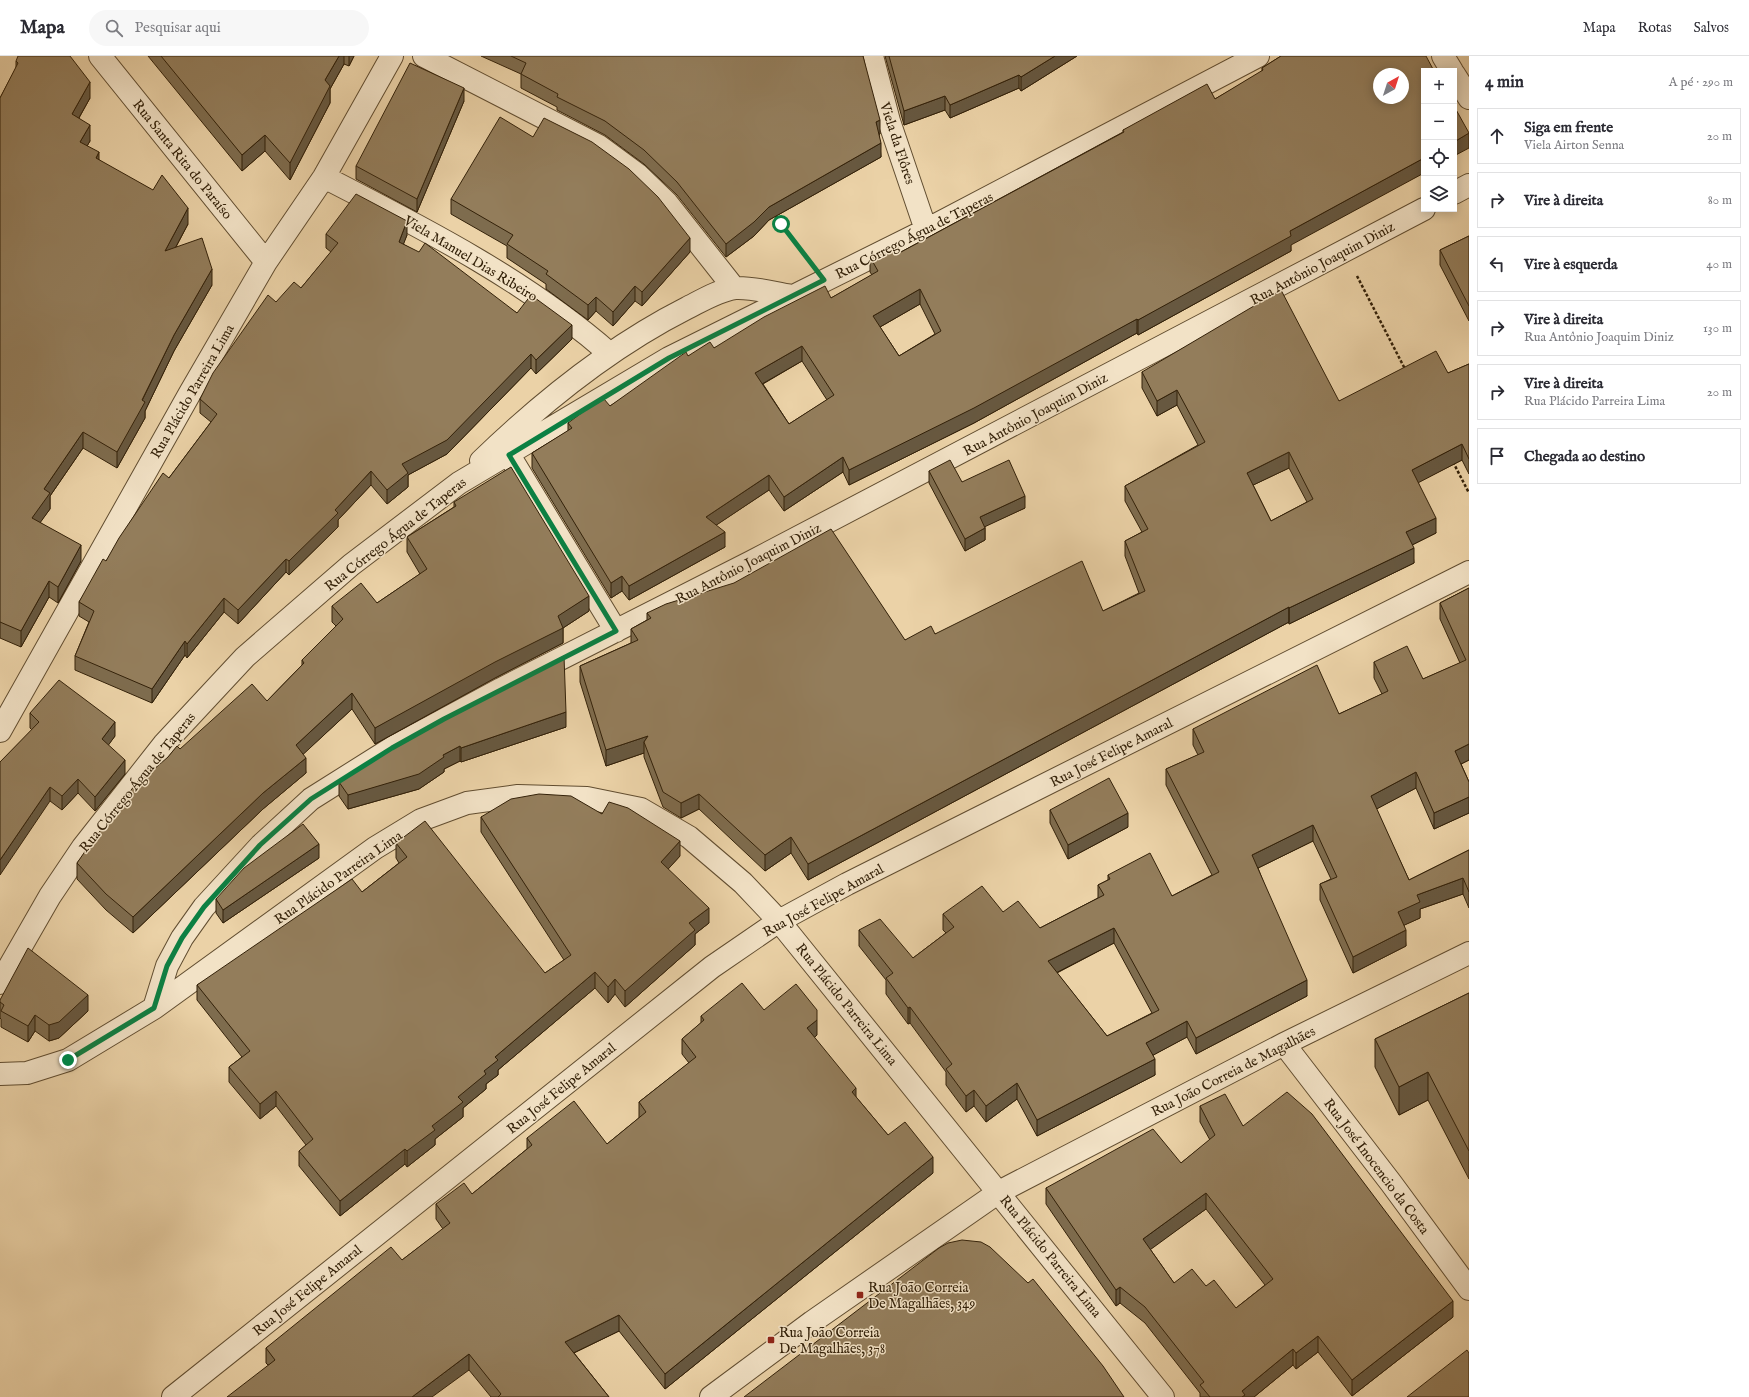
<!DOCTYPE html>
<html lang="pt">
<head>
<meta charset="utf-8">
<style>
  body { margin:0; font-family:"IM FELL English",serif; background:#f7f7f7; color:#2b2b33 }
  .controls { position:absolute; right:12px; top:12px; display:grid; overflow:hidden; border-radius:0px; box-shadow:0 2px 10px #0003 }
  .controls button { width:36px; height:36px; display:grid; place-items:center; padding:0; border:0; border-bottom:1px solid #e1e1e2; background:#fff; color:#2b2b33; font:20px sans-serif }
  .compass { position:absolute; left:1373px; top:12px; width:36px; height:36px; border-radius:50%; background:#fff; box-shadow:0 2px 10px #0003; rotate:39deg }
  .stop { position:absolute; width:12px; height:12px; margin:-9px; border:3px solid #0b8043; border-radius:50%; background:#fff }
  .stop.end { background:#0b8043; border-color:#fff; box-shadow:0 1px 4px #0008 }
  .list { margin:0; padding:0; list-style:none }
  h2 { display:flex; justify-content:space-between; align-items:center; height:52px; margin:0; padding:0 16px; font-size:17px }
  h2 small { font-size:13px; font-weight:400; color:#7c7c81 }
  .list li { display:grid; grid-template-columns:26px 1fr auto; gap:12px; align-items:center; box-sizing:border-box; height:56px; margin:0 8px 8px; padding:0 8px; border:1px solid #e1e1e2; border-radius:0px }
  .list b { display:block; font-size:15px; white-space:nowrap }
  .list p { margin:0; font-size:13px; white-space:nowrap; color:#7c7c81 }
  .list em { font-size:13px; font-style:normal; color:#7c7c81 }
  .icon { flex:none; width:22px; height:22px; fill:none; stroke:currentColor; stroke-width:2; stroke-linecap:round; stroke-linejoin:round }
  .map { position:relative; flex:none; width:1469px; height:1341px; overflow:hidden }
  header { display:flex; align-items:center; gap:24px; box-sizing:border-box; height:56px; padding:0 20px; background:#fff; border-bottom:1px solid #e1e1e2 }
  header strong { font-size:19px }
  nav { display:flex; gap:22px; margin-inline-start:auto; font-size:14px }
  .search { width:280px; height:36px; background:#f7f7f7; display:flex; align-items:center; gap:10px; box-sizing:border-box; padding:0 14px; border-radius:22px; color:#7c7c81; font-size:15px }
  main { display:flex }
  aside { flex:1; background:#fff }
  .map>svg:first-child { display:block }
  .lines { fill:none; stroke-linecap:round; stroke-linejoin:round }
  .street-casing { stroke:#614d30; stroke-width:24 }
  .path { stroke:#332109; stroke-width:2.5; stroke-dasharray:3 2; stroke-linecap:butt }
  .street { stroke:#f2e2c6; stroke-width:22 }
  .wall { fill:#7e6c4e; stroke:#332109; fill-rule:evenodd }
  .shaded-wall { fill:#675840; stroke:#332109 }
  .building { fill:#937d5b; stroke:#332109; fill-rule:evenodd }
  .route { stroke:#0b8043; stroke-width:5 }
  .poi-dot { fill:#8f2418; stroke:#f2e2c6; stroke-width:1.5 }
  .labels { text-anchor:middle; stroke-width:3; stroke-linejoin:round; paint-order:stroke }
  .street-label { font-size:14px; fill:#332109; stroke:#f2e2c6 }
  .poi-label { font-size:14px; fill:#332109; stroke:#f2e2c6; text-anchor:start }
</style>
</head>
<body>
<header>
<strong>Mapa</strong>
<div class="search"><svg class="icon" aria-label="search" viewBox="0 0 24 24"><circle cx="10" cy="10" r="6"/><path d="M15 15l6 6"/></svg>Pesquisar aqui</div>
<nav><a>Mapa</a><a>Rotas</a><a>Salvos</a></nav>
</header>
<main>
<div class="map">
<svg width="1469" height="1341" viewBox="0 0 1469 1341">
  <rect width="100%" height="100%" fill="#ebd2a7"/>
  <filter id="stains"><feTurbulence type="fractalNoise" baseFrequency=".005" numOctaves="4"/><feColorMatrix values="0 0 0 0 .2 0 0 0 0 .09 0 0 0 0 .02 0 0 0 .5 -.17"/></filter>
  <radialGradient id="worn" r=".72"><stop offset=".6" stop-color="#630" stop-opacity="0"/><stop offset="1" stop-color="#630" stop-opacity=".3"/></radialGradient>
  <g class="lines">
    <g class="street-casing">
      <path id="street" d="M100 0 266 206
        M424 0 599 90 637 118 667 147 734 232
        M872 0 889 65 926 174
        M1443 0 1452 15
        M1454 18 1469 42
        M324 121C423 172 524 223 609 297
        M1454 137 1469 129
        M509 399 616 575
        M481 405C543 345 610 291 687 252 701 245 719 234 735 232 753 231 773 237 792 240
        M0 675 190 337 266 206 324 121 392 0
        M0 927 50 840 83 791 164 688 245 601 351 509 459 427 669 302 926 174 1258 0
        M154 952 167 910 182 882 204 851 261 789 311 743 392 692 501 633 751 506 1424 153
        M1284 988 1391 1127 1469 1233
        M0 1018 27 1017 68 1004 154 952 375 792 421 764 467 747 518 740 587 742 641 753 689 781 743 827 779 865 1163 1341
        M173 1341 712 911 779 865 847 828 1469 516
        M711 1341 812 1266 999 1136 1284 988 1469 897"/>
    </g>
    <path class="path" d="M775 159 808 203
      M1357 220 1405 313
      M1453 406 1469 437"/>
    <use href="#street" class="street"/>
  </g>
  <path class="wall" d="M148 0H354L349 10 344 8 330 33V47L290 124 265 95 242 115Z
    M481 0H863L880 78H879L881 101 769 164 754 180 726 201 677 139 644 108 605 79 557 54V51L521 32V18Z
    M885 0H1077L1021 35 1019 32 950 62 945 54 904 69Z
    M1281 0 1291 195 1138 279 1137 277 974 367 849 429 843 416 784 455 769 434 716 469 725 491 629 544 622 535 611 542 532 412V397L568 375V367L610 350 688 300 714 292 831 242 872 219 870 216V201L901 196 1123 76V74L1215 43 1262 16V12ZM920 248 935 278 899 300 880 271ZM802 305 827 344 789 368 763 328Z
    M16 5 90 42 79 62 90 85 87 90 99 104 188 168 176 191 212 229 174 295 145 355V362L117 412 83 392 50 440V453L40 466 81 505 58 547 49 541 21 591 0 582V42L16 12Z
    M464 45 417 156 356 123V110Z
    M451 143 690 196 642 250 635 245 613 270 596 255 588 264 546 233V228L507 202V190L451 158Z
    M326 178 407 179 403 188 517 257 572 283 536 318 531 312 447 398 408 419V431L387 448 371 429 338 464V471L289 519 286 516 238 568 224 556 187 602 185 599 152 647 75 614V600L89 566 79 560V546L106 505 169 422 211 366 200 357V343L276 246 301 232 331 196 326 192Z
    M1469 180V265L1440 209V194Z
    M1469 308V418L1462 404 1418 426 1436 477 1412 489 1414 507 1289 568V566L808 824 791 797 765 815 699 753 681 762 663 751 644 701V697L606 710 580 626V610L631 587V573L647 564V557L905 584 935 578 1103 555 1139 537 1125 500V485L1142 476 1125 445V430L1198 389 1177 349 1157 360 1142 332V316L1339 345 1448 317ZM1289 412 1307 446 1271 465 1253 429Z
    M929 415 962 426 1025 452 985 470V484L965 495 929 427Z
    M454 446 589 555 563 572V587L495 622 375 688 352 653 303 698 306 717 263 753 133 877 106 854 77 823V807L112 764V758L145 721 267 645 302 609V604L336 570 332 566V550L377 547 420 518 407 496V481L454 451Z
    M1469 532V704L1461 708 1469 726V757L1434 773 1416 732 1376 753 1409 824 1469 794V852L1463 838 1420 853V862L1404 869 1406 890 1353 917 1320 844V828L1331 823 1313 785 1258 812 1307 940 1196 998 1187 981 1153 999 1155 1019 1037 1080 1017 1043 986 1066 974 1050 966 1056 946 1029V1016L910 967 908 968 886 938V924L859 890V874L913 902 946 877 943 874V858L1003 856 1040 872 1098 842V829L1108 824V819L1172 840 1212 819 1166 729V713L1198 699 1193 689V673L1339 658 1382 638 1374 622V606L1423 623 1460 607 1440 563V547ZM1114 887 1152 957 1107 980 1057 917Z
    M30 657 115 680 108 689 125 718 95 755 78 737 62 754 50 745 0 706 32 674 30 672Z
    M566 671 461 706 460 705 444 713V716L419 733 348 753 339 740V726L398 688Z
    M1050 754 1128 771 1068 803 1050 767Z
    M602 758 680 800 668 813 709 867 695 878V889L625 951 615 938 608 947 595 932 498 1014V1019L486 1028V1033L463 1052V1061L435 1083V1089L407 1111 405 1108 340 1160 299 1110V1095L306 1089 276 1050 260 1063 229 1026V1011L242 1001 197 944V929L362 836 399 807 396 802V787L545 917 564 904 481 776V761Z
    M319 802 223 867 216 857V843Z
    M1469 937V1123L1428 1044 1399 1059 1375 1011V983Z
    M0 944 88 955 59 982 49 985 35 975 28 986 1 971V963L0 962Z
    M764 954 817 979 814 982 856 1041 888 1079 933 1117 665 1333 619 1275 574 1297 609 1341H491L469 1314 268 1309 266 1307V1292L402 1204 443 1173 436 1163V1148L472 1138 527 1093V1082L607 1088 639 1062V1046L689 1007 682 998V983L701 967V960Z
    M1200 1050 1243 1070 1453 1261 1352 1340 1318 1296 1296 1313 1293 1309 1254 1341H1200V1337L1145 1267 1120 1247 1116 1250 1046 1148V1132L1181 1107 1210 1084 1200 1066ZM1206 1153 1265 1229 1236 1252 1206 1230 1174 1227 1150 1193Z"/>
  <path class="shaded-wall" d="M339 0H344V8L330 33V47L290 124V107L325 24Z
    M349 0H354L349 10Z
    M1055 0H1077L1021 35V21Z
    M1019 19V32L950 62V49Z
    M90 26V42L72 74V58Z
    M464 32V45L417 156V143Z
    M945 40V54L904 69V55Z
    M880 64V78L876 79V66Z
    M90 69V85L80 102V86Z
    M1469 77V92L1454 100V86Z
    M265 79V95L242 115V99Z
    M881 87V101L769 164 754 180 726 201V188L769 151Z
    M99 96V112L96 102Z
    M1424 102V117L1291 189V195L1138 279V264L1290 175Z
    M188 152V168L165 211V195Z
    M407 165V179L399 200V186Z
    M690 182V196L642 250V236Z
    M212 213V229L174 295 145 355V362L117 412V396L174 279Z
    M635 230V245L613 270V256Z
    M920 233V248L873 275V260Z
    M596 241V255L588 264V249Z
    M1137 263V277L974 367 849 429V414Z
    M572 269V283L536 318V304Z
    M802 290V305L755 332V317Z
    M531 298V312L447 398 408 419V431L387 448V434L402 408Z
    M1177 334V349L1157 360V345Z
    M83 376V392L50 440V453L32 478V462L44 433Z
    M1462 388V404L1412 430V414Z
    M1289 396V412L1247 432V417Z
    M843 401V416L784 455V441Z
    M371 415V429L338 464V471L289 519V505L335 454Z
    M769 419V434L706 476V461Z
    M1025 440V452L980 473V461Z
    M1436 462V477L1406 492V476Z
    M985 472V484L965 495V483Z
    M725 476V491L629 544V530Z
    M81 489V505L58 547V531Z
    M1414 492V507L1289 568V552Z
    M286 503V516L238 568V554Z
    M622 520V535L611 542V527Z
    M49 525V541L21 591V575Z
    M589 540V555L563 572V587L495 622 375 688V672Z
    M224 542V556L187 602V588Z
    M1289 551V566L808 824V808Z
    M185 585V599L152 647V633Z
    M352 637V653L296 705V689Z
    M566 656V671L461 706V692Z
    M115 666V680L102 698V683Z
    M648 680 644 686V697L606 710V694Z
    M1469 688V704L1455 711V695Z
    M460 690V705L444 713V716L419 733 348 753V739L443 699Z
    M306 702V717L263 753 133 877V861L263 737Z
    M125 704V718L95 755V741Z
    M1416 716V732L1371 756V740Z
    M78 723V737L62 754V740Z
    M50 731V745L0 819V804Z
    M699 738V753L681 762V747Z
    M1469 741V757L1434 773V757Z
    M1128 757V771L1068 803V789Z
    M1313 769V785L1252 815V799Z
    M791 781V797L765 815V799Z
    M680 785V800L661 821V806Z
    M319 788V802L223 867V854Z
    M1463 822V838L1420 853V862L1398 872V856L1417 839Z
    M709 852V867L695 878V889L625 951V935L689 867Z
    M1114 872V887L1048 921V905Z
    M1406 874V890L1353 917V901Z
    M595 916V932L498 1014V1019L486 1028V1033L463 1052V1061L435 1083V1089L407 1111V1095L432 1070 458 1041 484 1015 495 1001Z
    M615 923V938L608 947V931Z
    M1307 924V940L1196 998V982Z
    M88 939V955L59 982 49 985V969Z
    M910 951V967L908 968V952Z
    M35 959V975L28 986V970Z
    M817 964V979L807 988V972Z
    M1187 965V981L1146 1003V987Z
    M1155 1003V1019L1037 1080V1064Z
    M1428 1016V1044L1399 1059V1031Z
    M1017 1027V1043L986 1066V1050Z
    M856 1032V1047L852 1036Z
    M974 1034V1050L966 1056V1040Z
    M276 1035V1050L260 1063V1048Z
    M405 1093V1108L340 1160V1145Z
    M933 1101V1117L665 1333V1318Z
    M1206 1137V1153L1143 1199V1183Z
    M1120 1231V1247L1116 1250V1234Z
    M1453 1245V1261L1352 1340V1324Z
    M619 1259V1275L565 1301V1286Z
    M1318 1280V1296L1296 1313V1297Z
    M1293 1293V1309L1254 1341H1242V1335Z
    M469 1298V1314L432 1341H412Z"/>
  <path class="building" d="M18 0H70L90 26 72 58 90 69 80 86 99 96 96 102 153 134 162 119 188 152 165 195 202 182 212 213 174 279 142 344 145 346 117 396 83 376 44 433 50 437 32 462 81 489 58 531 49 525 21 575 0 566V42L18 7 16 5Z
    M161 0H339L325 24 330 30 290 107 265 79 242 99Z
    M511 0H863L880 64 876 66 881 87 769 151 754 166 726 188 677 126 644 94 605 65 557 41 558 38 521 18 526 7Z
    M889 0H1055L1021 21 1019 19 950 49 945 40 904 55Z
    M1281 0H1426L1434 15H1424V102L1290 175 1291 180 1138 264 1137 263 974 352 849 414 843 401 784 441 769 419 706 461 725 476 629 530 622 520 611 527 532 397 572 372 568 367 591 350 604 343 610 350 686 296 688 300 710 286 714 292 764 261 825 230 831 242 878 215 870 201 897 188 901 196 1124 76 1123 74 1207 28 1215 43 1263 14 1262 12ZM1379 18H1403V42H1379ZM920 233 941 275 899 300 873 260ZM802 290 834 339 789 368 755 317Z
    M410 7 464 32 417 143 356 110Z
    M1454 50 1469 77 1454 86Z
    M500 61 533 81 544 62 592 86 629 113 658 141 690 182 642 236 635 230 613 256 596 241 588 249 546 218 548 215 507 188 513 179 451 143Z
    M356 138 407 165 399 186 419 196 425 187 517 257 531 239 572 269 536 304 531 298 447 384 402 408 408 417 387 434 371 415 335 454 338 457 289 505 286 503 238 554 224 542 187 588 185 585 152 633 75 600 94 555 79 546 103 503 106 505 119 482 163 417 169 422 217 358 200 343 213 317 268 239 276 246 294 226 301 232 338 187 326 178Z
    M1469 180V250L1440 194Z
    M1281 234 1339 345 1436 295 1448 317 1469 308V403L1462 388 1412 414 1436 462 1406 476 1414 492 1289 552V551L808 808 791 781 765 799 699 738 681 747 663 736 644 686 648 680 606 694 580 610 638 584 631 573 651 562 647 557 666 548 734 527 831 473 905 584 931 570 935 578 1082 505 1103 555 1145 535 1125 485 1148 473 1125 430 1205 386 1177 334 1157 345 1142 316ZM1289 396 1313 443 1271 465 1247 417Z
    M950 404 962 426 1009 404 1025 440 980 461 985 472 965 483 929 415Z
    M511 411 589 540 558 560 563 572 495 606 375 672 352 637 296 689 306 702 263 737 133 861 106 838 77 807 97 778 115 761 112 758 143 719 145 721 168 701 177 690 180 693 252 628 267 645 304 607 302 604 343 563 332 550 361 527 377 547 427 513 407 481 456 450 454 446Z
    M1469 532V688L1455 695 1469 726V741L1434 757 1416 716 1371 740 1409 824 1469 794V836L1463 822 1417 839 1420 846 1398 856 1406 874 1353 901 1320 828 1337 821 1313 769 1252 799 1307 924 1196 982 1187 965 1146 987 1155 1003 1037 1064 1017 1027 986 1050 974 1034 966 1040 946 1013 952 1008 910 951 908 952 886 922 893 917 859 874 880 863 913 902 954 871 943 858 982 830 1003 856 1018 845 1040 872 1104 839 1098 829 1110 823 1108 819 1150 797 1172 840 1219 816 1166 713 1204 696 1193 673 1317 609 1339 658 1388 635 1374 606 1407 590 1423 623 1466 604 1440 547ZM1114 872 1159 954 1107 980 1048 905Z
    M564 600 566 656 461 692 460 690 443 699 444 701 419 718 348 739 339 726 398 688Z
    M59 624 115 666 102 683 125 704 95 741 78 723 62 740 50 731 0 804V706L39 666 30 657Z
    M1109 722 1128 757 1068 789 1050 754Z
    M539 738 571 740 602 758 609 746 628 752 680 785 661 806 709 852 689 867 695 874 625 935 615 923 608 931 595 916 495 1001 498 1004 484 1015 486 1018 458 1041 463 1046 432 1070 435 1074 407 1095 405 1093 340 1145 299 1095 313 1083 276 1035 260 1048 229 1011 250 995 197 929 352 823 362 836 407 801 396 787 425 765 545 917 571 899 481 761 511 743Z
    M303 768 319 788 223 854 216 843 244 812Z
    M28 892 88 939 59 966 49 969 35 959 28 970 1 955 4 949 0 946V944Z
    M742 927 764 954 796 928 817 954V964L807 972 856 1032 852 1036 888 1079 905 1066 933 1101 665 1318 619 1259 565 1286 609 1341H498L501 1338 469 1298 412 1341H227L275 1304 266 1292 391 1191 402 1204 450 1167 436 1148 464 1127 472 1138 532 1089 527 1082 574 1045 607 1088 646 1056 639 1046 696 1001 682 983 704 964 701 960Z
    M1469 937V1095L1428 1016 1399 1031 1375 983Z
    M1287 1036 1312 1058 1453 1245 1352 1324 1318 1280 1296 1297 1293 1293 1242 1335 1245 1339 1242 1341H1210L1200 1329 1204 1326 1145 1251 1120 1231 1116 1234 1046 1132 1153 1073 1181 1107 1215 1079 1200 1050 1225 1038 1243 1070ZM1206 1137 1273 1223 1236 1252 1214 1224 1206 1230 1192 1213 1174 1227 1143 1183Z
    M962 1184 981 1186 990 1191 1028 1227 1033 1223 1103 1310 1124 1341H744L939 1192 948 1187Z
    M1467 1294 1469 1297V1341H1407Z"/>
  <g class="lines">
    <path class="route" d="M68 1004 154 952 167 910 182 882 204 851 260 789 311 743 392 692 444 663 616 575 509 399 669 302 824 224 781 168"/>
  </g>
  <g class="poi-dot">
    <rect x="856" y="1235" width="8" height="8" rx="2"/>
    <rect x="767" y="1280" width="8" height="8" rx="2"/>
  </g>
  <g class="labels">
    <g class="street-label">
      <text transform="translate(898 87) rotate(72)" y="5">Viela da Flôres</text>
      <text transform="translate(183 103) rotate(51)" y="5">Rua Santa Rita do Paraíso</text>
      <text transform="translate(914 179) rotate(-27)" y="5">Rua Córrego Água de Taperas</text>
      <text transform="translate(471 202) rotate(31)" y="5">Viela Manuel Dias Ribeiro</text>
      <text transform="translate(1322 207) rotate(-28)" y="5">Rua Antônio Joaquim Diniz</text>
      <text transform="translate(192 335) rotate(-60)" y="5">Rua Plácido Parreira Lima</text>
      <text transform="translate(1035 358) rotate(-28)" y="5">Rua Antônio Joaquim Diniz</text>
      <text transform="translate(395 478) rotate(-38)" y="5">Rua Córrego Água de Taperas</text>
      <text transform="translate(748 507) rotate(-27)" y="5">Rua Antônio Joaquim Diniz</text>
      <text transform="translate(1111 696) rotate(-27)" y="5">Rua José Felipe Amaral</text>
      <text transform="translate(137 726) rotate(-51)" y="5">Rua Córrego Água de Taperas</text>
      <text transform="translate(338 821) rotate(-35)" y="5">Rua Plácido Parreira Lima</text>
      <text transform="translate(823 844) rotate(-29)" y="5">Rua José Felipe Amaral</text>
      <text transform="translate(847 948) rotate(51)" y="5">Rua Plácido Parreira Lima</text>
      <text transform="translate(1233 1015) rotate(-27)" y="5">Rua João Correia de Magalhães</text>
      <text transform="translate(561 1032) rotate(-39)" y="5">Rua José Felipe Amaral</text>
      <text transform="translate(1377 1110) rotate(53)" y="5">Rua José Inocencio da Costa</text>
      <text transform="translate(1051 1200) rotate(51)" y="5">Rua Plácido Parreira Lima</text>
      <text transform="translate(307 1234) rotate(-39)" y="5">Rua José Felipe Amaral</text>
    </g>
    <g class="poi-label">
      <text x="868" y="1236">Rua João Correia<tspan x="868" dy="16">De Magalhães, 349</tspan></text>
      <text x="779" y="1281">Rua João Correia<tspan x="779" dy="16">De Magalhães, 378</tspan></text>
    </g>
  </g>
  <rect width="100%" height="100%" filter="url(#stains)"/>
  <rect width="100%" height="100%" fill="url(#worn)"/>
</svg>
<div class="controls">
<button>+</button>
<button>−</button>
<button><svg class="icon" aria-label="locate" viewBox="0 0 24 24"><circle cx="12" cy="12" r="6"/><path d="M12 2v4M12 18v4M2 12h4M18 12h4"/></svg></button>
<button><svg class="icon" aria-label="layers" viewBox="0 0 24 24"><path d="M12 4l9 5-9 5-9-5zM3 14l9 5 9-5"/></svg></button>
</div>
<svg class="compass" viewBox="-18 -18 36 36"><path d="M0-13l5 13h-10z" fill="#e53935"/><path d="M0 13l5-13h-10z" fill="#7c7c81"/></svg>
<div class="stop" style="left:781px;top:168px"></div>
<div class="stop end" style="left:68px;top:1004px"></div>
</div>
<aside>
<h2>4 min<small>A pé · 290 m</small></h2>
<ul class="list">
<li><svg class="icon" aria-label="ahead" viewBox="0 0 24 24"><path d="M12 20V5M6 11l6-6 6 6"/></svg><div><b>Siga em frente</b><p>Viela Airton Senna</p></div><em>20 m</em></li>
<li><svg class="icon" aria-label="right" viewBox="0 0 24 24"><path d="M7 20v-9h11M14 6l5 5-5 5"/></svg><div><b>Vire à direita</b></div><em>80 m</em></li>
<li><svg class="icon" aria-label="left" viewBox="0 0 24 24"><path d="M17 20v-9H6M10 6l-5 5 5 5"/></svg><div><b>Vire à esquerda</b></div><em>40 m</em></li>
<li><svg class="icon" aria-label="right" viewBox="0 0 24 24"><path d="M7 20v-9h11M14 6l5 5-5 5"/></svg><div><b>Vire à direita</b><p>Rua Antônio Joaquim Diniz</p></div><em>130 m</em></li>
<li><svg class="icon" aria-label="right" viewBox="0 0 24 24"><path d="M7 20v-9h11M14 6l5 5-5 5"/></svg><div><b>Vire à direita</b><p>Rua Plácido Parreira Lima</p></div><em>20 m</em></li>
<li><svg class="icon" aria-label="arrive" viewBox="0 0 24 24"><path d="M6 21V4h12l-3 4 3 4H6"/></svg><div><b>Chegada ao destino</b></div></li>
</ul>
</aside>
</main>
</body>
</html>
